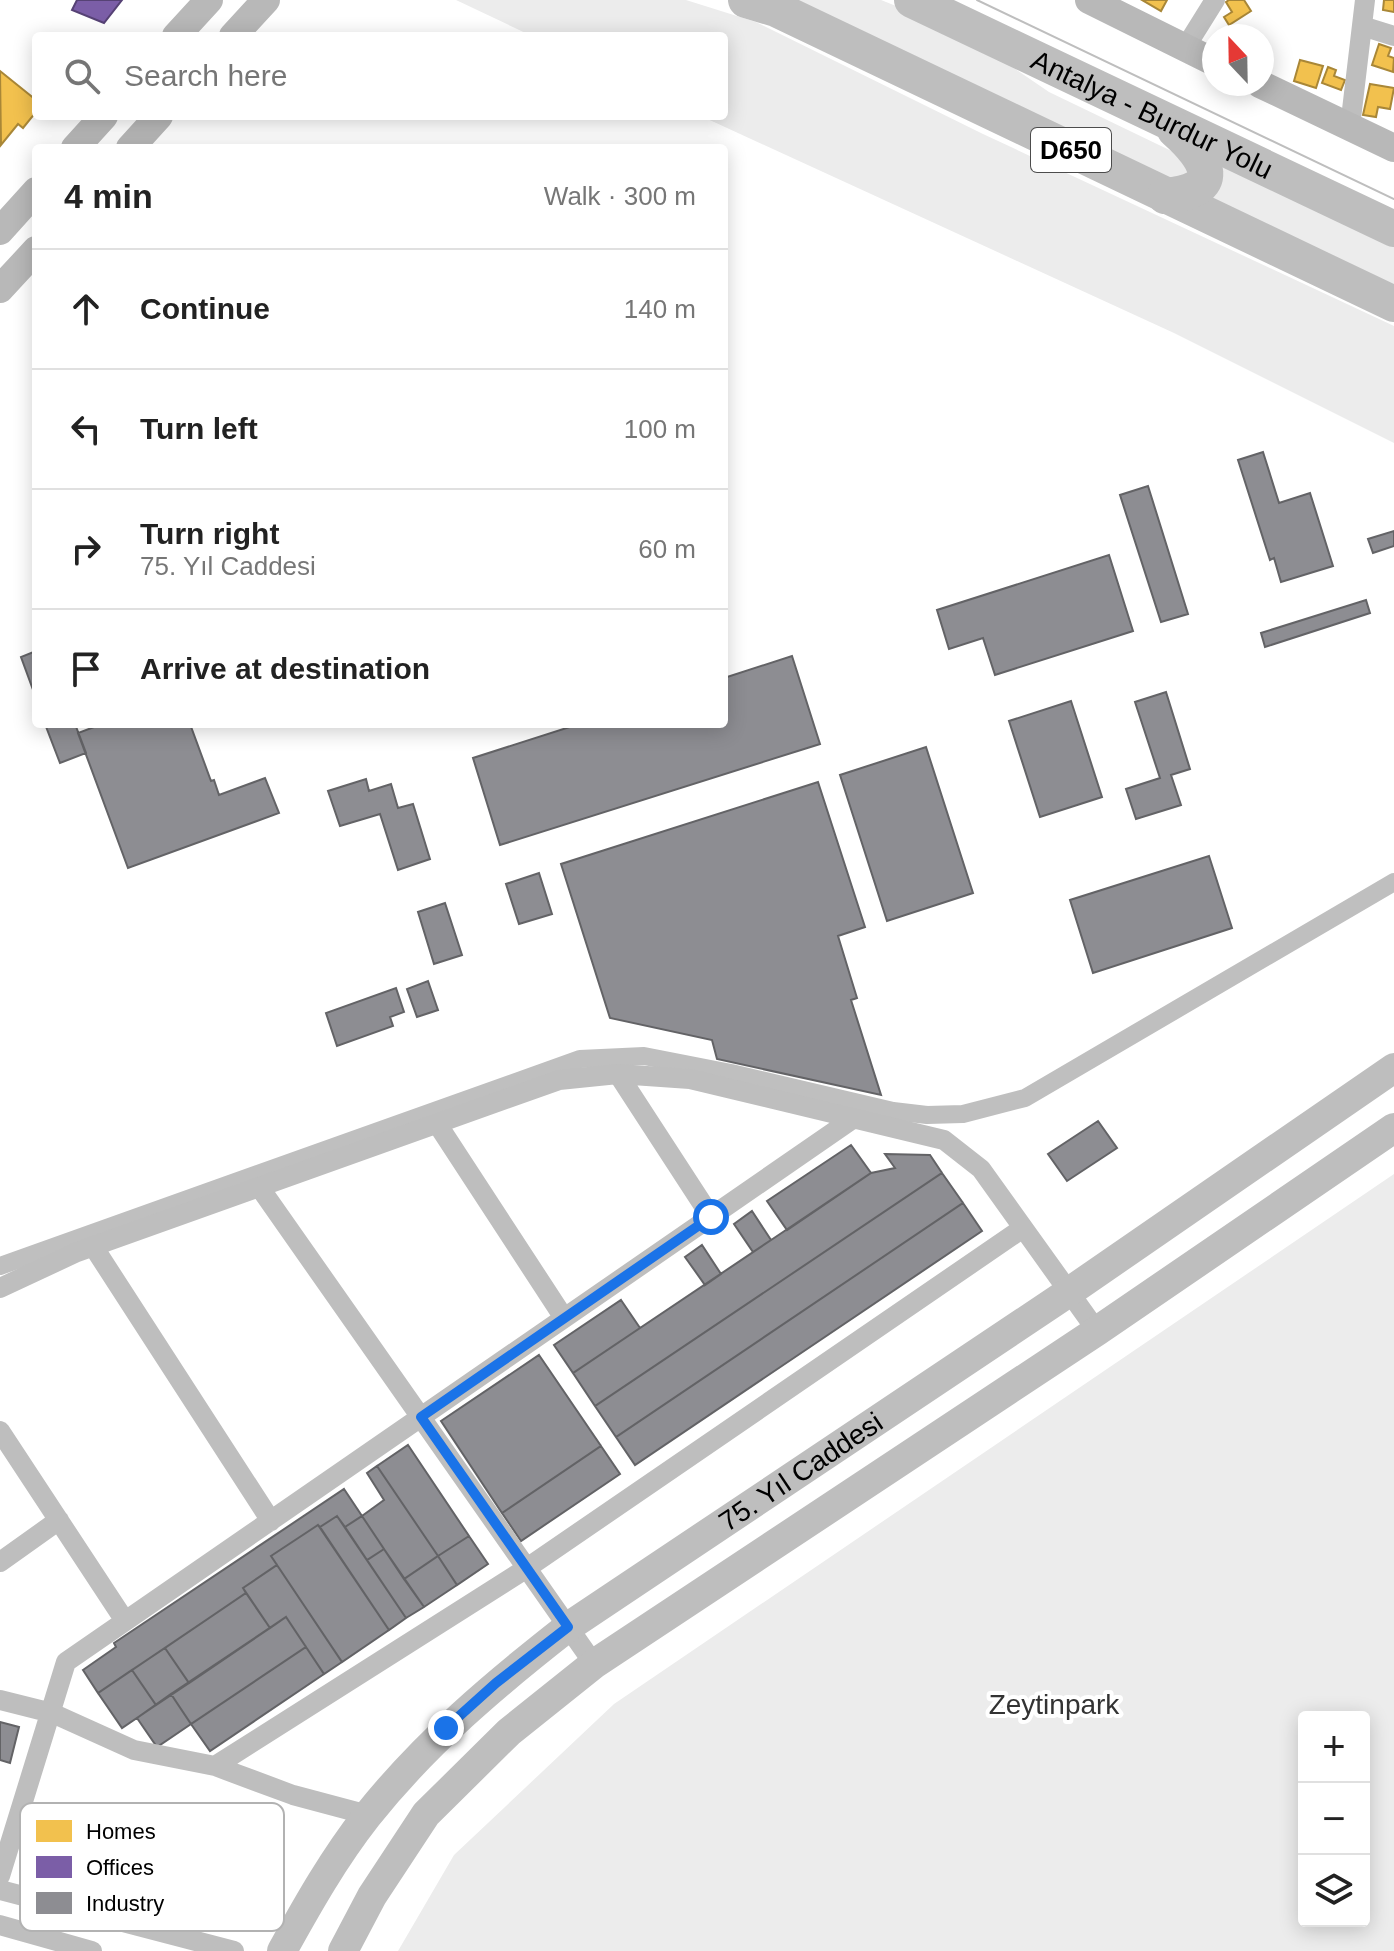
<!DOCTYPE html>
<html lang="en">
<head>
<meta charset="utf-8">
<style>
  body { margin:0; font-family:Arial,sans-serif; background:#f6f6f6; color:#222 }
  .controls { position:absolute; right:24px; bottom:24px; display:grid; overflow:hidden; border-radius:8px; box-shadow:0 4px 20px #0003 }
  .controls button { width:72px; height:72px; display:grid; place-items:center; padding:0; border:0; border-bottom:2px solid #e0e0e0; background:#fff; color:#222; font:40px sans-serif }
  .compass { position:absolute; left:1202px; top:24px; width:72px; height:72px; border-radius:50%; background:#fff; box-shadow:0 4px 20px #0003; rotate:338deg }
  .stop { position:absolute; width:24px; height:24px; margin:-18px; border:6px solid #1a73e8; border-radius:50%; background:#fff }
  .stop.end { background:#1a73e8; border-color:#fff; box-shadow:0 2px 8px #0008 }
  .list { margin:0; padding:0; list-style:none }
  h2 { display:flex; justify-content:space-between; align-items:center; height:104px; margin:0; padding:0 32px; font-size:34px }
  h2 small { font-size:26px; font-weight:400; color:#767676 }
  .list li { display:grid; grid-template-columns:52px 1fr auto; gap:24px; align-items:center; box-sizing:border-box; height:120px; padding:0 32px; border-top:2px solid #e0e0e0 }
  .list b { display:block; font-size:30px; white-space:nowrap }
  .list p { margin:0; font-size:26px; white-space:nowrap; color:#767676 }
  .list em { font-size:26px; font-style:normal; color:#767676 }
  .icon { flex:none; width:44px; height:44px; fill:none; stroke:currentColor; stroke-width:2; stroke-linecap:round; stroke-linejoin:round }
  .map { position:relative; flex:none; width:1394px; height:1951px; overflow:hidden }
  .search { position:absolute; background:#fff; box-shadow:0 4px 20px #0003; left:32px; top:32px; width:696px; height:88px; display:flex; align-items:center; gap:20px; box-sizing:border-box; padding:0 28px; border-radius:8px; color:#767676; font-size:30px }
  .panel { position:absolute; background:#fff; box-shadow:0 4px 20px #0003; left:32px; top:144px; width:696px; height:584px; border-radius:8px }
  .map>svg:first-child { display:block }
  .green { fill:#ececec; fill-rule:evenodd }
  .homes { fill:#f2c14e; stroke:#a98737; stroke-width:2 }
  .offices { fill:#7b5ea7; stroke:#564275; stroke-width:2 }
  .industry { fill:#8d8d92; stroke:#636366; stroke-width:2 }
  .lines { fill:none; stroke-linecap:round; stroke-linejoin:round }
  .canal { stroke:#bfbfbf; stroke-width:18 }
  .street { stroke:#bebebe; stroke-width:20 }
  .secondary { stroke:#b8b8b8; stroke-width:28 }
  .primary { stroke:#bebebe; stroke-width:30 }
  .highway { stroke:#bebebe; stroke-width:36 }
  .tram { stroke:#bebebe; stroke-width:2 }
  .route { stroke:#1a73e8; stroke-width:10 }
  .labels { text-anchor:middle; stroke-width:8; stroke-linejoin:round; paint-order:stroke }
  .shield { fill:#fff; stroke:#4c4c4c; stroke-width:2 }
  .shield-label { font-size:26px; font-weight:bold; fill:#000 }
  .street-label { font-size:28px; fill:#000; stroke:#fff }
  .park-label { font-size:28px; fill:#333; stroke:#fff }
  .key { fill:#fff; stroke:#b2b2b2; stroke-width:2 }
  .key-label { font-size:22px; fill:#000 }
</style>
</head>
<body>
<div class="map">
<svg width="1394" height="1951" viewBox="0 0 1394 1951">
  <rect width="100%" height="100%" fill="#fff"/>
  <path class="green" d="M456 0H686L756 22 983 134 1394 326V443L1174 333 701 116H724V36H532Z
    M774 0H881L961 32 1049 92 1186 158 1192 166 1181 185Z
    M1216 159 1394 242V291L1202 204Z
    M1394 1174V1951H398L454 1855 614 1704ZM1304 1717H1364V1921H1304Z"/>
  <path class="homes" d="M1142 0H1167L1161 11Z
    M1229 0H1244L1251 11 1229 25 1224 17 1232 12 1226 2Z
    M1384 0H1394V12L1383 10Z
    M1379 44 1391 48 1388 56 1394 58 1393 72 1372 65Z
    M1300 60 1323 66 1316 88 1294 81Z
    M1328 67 1336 70 1334 76 1345 80 1341 90 1322 83Z
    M0 71 36 100V112L23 128 18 124 1 145Z
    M1370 84 1394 88 1390 109 1378 107 1376 117 1363 115Z"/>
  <path class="offices" d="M77 0H122L104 23 72 10Z"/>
  <path class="industry" d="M1263 452 1279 503 1310 493 1333 566 1281 582 1274 558 1270 560 1238 460Z
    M1148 486 1188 614 1161 622 1120 495Z
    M1394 531V546L1373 553 1368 539Z
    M1109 555 1133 631 995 675 983 638 949 649 937 610Z
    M1366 600 1370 613 1265 647 1261 633Z
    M36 651V698L21 657Z
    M792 656 820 744 500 845 473 758 579 724H724V678Z
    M1166 692 1190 769 1171 775 1181 805 1136 819 1126 789 1160 778 1135 702Z
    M1071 701 1102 797 1040 817 1009 721Z
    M45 724H75L86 753 60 763Z
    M102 724H190L211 781 214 780 219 795 265 778 279 813 128 868 78 733Z
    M926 747 973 893 887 921 840 775Z
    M366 779 369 791 391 784 398 808 413 804 430 859 398 870 380 814 340 826 328 791Z
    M818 782 865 927 838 936 857 998 851 1000 881 1095 717 1059 712 1040 610 1018 561 864Z
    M1209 856 1232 928 1093 973 1070 900Z
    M539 873 552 914 519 924 506 884Z
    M445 903 462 955 434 964 418 912Z
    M428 981 438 1010 417 1017 407 989Z
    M396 988 404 1012 390 1017 393 1026 337 1046 326 1013Z
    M1098 1121 1117 1148 1067 1181 1048 1154Z
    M851 1145 871 1173 787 1230 767 1201Z
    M885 1154 930 1155 942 1173 595 1406 573 1373 871 1173 895 1168Z
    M942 1173 963 1203 616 1437 595 1406Z
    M963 1203 982 1231 635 1465 616 1437Z
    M752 1211 771 1240 753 1252 734 1224Z
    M702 1245 721 1274 705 1285 685 1257Z
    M621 1300 640 1328 573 1373 554 1345Z
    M539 1355 601 1446 502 1513 441 1421Z
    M408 1445 469 1536 438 1556 377 1466Z
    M601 1446 620 1474 521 1541 502 1513Z
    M377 1466 438 1556 404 1579 362 1516 384 1500 367 1473Z
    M344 1489 362 1516 345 1527 337 1516 320 1527 318 1525 271 1556 277 1565 243 1588 246 1593 98 1693 83 1670 116 1647 114 1643Z
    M337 1516 406 1618 389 1630 320 1527Z
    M362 1516 384 1549 367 1560 345 1527Z
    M318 1525 389 1630 342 1662 271 1556Z
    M469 1536 488 1564 457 1585 438 1556Z
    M384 1549 424 1607 406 1618 367 1560Z
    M438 1556 457 1585 424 1607 404 1579Z
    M277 1565 342 1662 324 1674 286 1617 270 1628 243 1588Z
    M246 1593 270 1628 189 1683 165 1648Z
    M286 1617 306 1647 191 1724 171 1694Z
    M306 1647 324 1674 210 1751 191 1724Z
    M165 1648 189 1683 156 1705 132 1670Z
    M132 1670 156 1705 122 1728 98 1693Z
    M171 1694 191 1724 157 1747 137 1718Z
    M0 1722 19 1727 10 1763 0 1760Z"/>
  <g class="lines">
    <path class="canal" d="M0 1266 580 1059 644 1056 731 1073 893 1111 927 1115 963 1114 1025 1098 1394 882"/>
    <path class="street" d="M1362 26 1394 36
      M1185 48 1215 0
      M1350 127 1365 0
      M618 1074 711 1217
      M438 1125 564 1318
      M260 1188 594 1664
      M93 1246 271 1521
      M0 1288 77 1252 559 1080 618 1074 690 1079 944 1140 981 1169 1097 1331
      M0 1431 125 1621
      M0 1562 59 1520
      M0 1700 52 1713 134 1750 215 1766 293 1795 368 1815
      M215 1766 527 1568 1023 1228
      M0 1876 66 1662 854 1118
      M0 1890 234 1951
      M0 1925 92 1951"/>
    <path class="secondary" d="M1089 0 1214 62
      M176 36 209 0
      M233 36 266 0
      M1260 84 1394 148
      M75 148 104 116
      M130 148 159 116
      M0 231 36 191
      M0 289 36 250"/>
    <g class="primary">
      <path id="s1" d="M282 1951C308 1904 334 1858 367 1816 425 1743 495 1684 568 1627L1069 1292 1394 1068"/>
      <path d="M343 1951 372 1896 426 1814 509 1732 594 1664 1097 1331 1394 1128"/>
    </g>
    <g class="highway">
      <path d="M746 0 776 9 1394 304"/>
      <path id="s2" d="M912 0 1394 229"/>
      <path d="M1165 196C1225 191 1209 160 1175 130"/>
    </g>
    <path class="tram" d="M977 0 1394 199"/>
  </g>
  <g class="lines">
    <path class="route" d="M446 1728 496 1683 568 1627 421 1417 711 1217"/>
  </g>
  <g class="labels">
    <rect class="shield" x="1031" y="128" width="80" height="44" rx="6"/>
    <g class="shield-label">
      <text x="1071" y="159">D650</text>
    </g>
    <g class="street-label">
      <text dy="10" stroke="none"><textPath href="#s2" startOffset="266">Antalya - Burdur Yolu</textPath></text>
      <text dy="10" stroke="none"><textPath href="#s1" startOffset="716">75. Yıl Caddesi</textPath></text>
    </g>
    <g class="park-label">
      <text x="1054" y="1714">Zeytinpark</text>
    </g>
  </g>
  <rect x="20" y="1803" width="264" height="128" rx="12" class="key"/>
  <rect x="36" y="1820" width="36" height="22" fill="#f2c14e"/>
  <rect x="36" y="1856" width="36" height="22" fill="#7b5ea7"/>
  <rect x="36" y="1892" width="36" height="22" fill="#8d8d92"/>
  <g class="key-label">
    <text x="86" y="1839">Homes</text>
    <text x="86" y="1875">Offices</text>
    <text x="86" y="1911">Industry</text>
  </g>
</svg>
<div class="controls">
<button>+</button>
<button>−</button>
<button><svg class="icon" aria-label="layers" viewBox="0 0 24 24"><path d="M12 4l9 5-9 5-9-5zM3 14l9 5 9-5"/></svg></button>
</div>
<svg class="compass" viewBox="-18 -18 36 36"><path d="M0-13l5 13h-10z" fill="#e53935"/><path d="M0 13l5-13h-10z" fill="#767676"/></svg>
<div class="stop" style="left:711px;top:1217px"></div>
<div class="stop end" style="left:446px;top:1728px"></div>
<div class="search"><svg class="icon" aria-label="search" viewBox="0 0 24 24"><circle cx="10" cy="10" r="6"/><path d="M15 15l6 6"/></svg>Search here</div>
<section class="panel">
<h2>4 min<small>Walk · 300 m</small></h2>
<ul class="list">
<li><svg class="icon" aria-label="ahead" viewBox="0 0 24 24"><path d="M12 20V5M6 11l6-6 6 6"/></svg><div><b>Continue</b></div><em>140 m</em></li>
<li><svg class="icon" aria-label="left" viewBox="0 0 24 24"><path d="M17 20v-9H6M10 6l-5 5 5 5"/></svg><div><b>Turn left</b></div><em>100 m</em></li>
<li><svg class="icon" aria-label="right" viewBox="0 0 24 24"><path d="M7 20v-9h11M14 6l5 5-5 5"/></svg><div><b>Turn right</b><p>75. Yıl Caddesi</p></div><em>60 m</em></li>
<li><svg class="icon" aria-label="arrive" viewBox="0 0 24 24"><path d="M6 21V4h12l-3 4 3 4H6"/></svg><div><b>Arrive at destination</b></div></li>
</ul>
</section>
</div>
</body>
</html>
